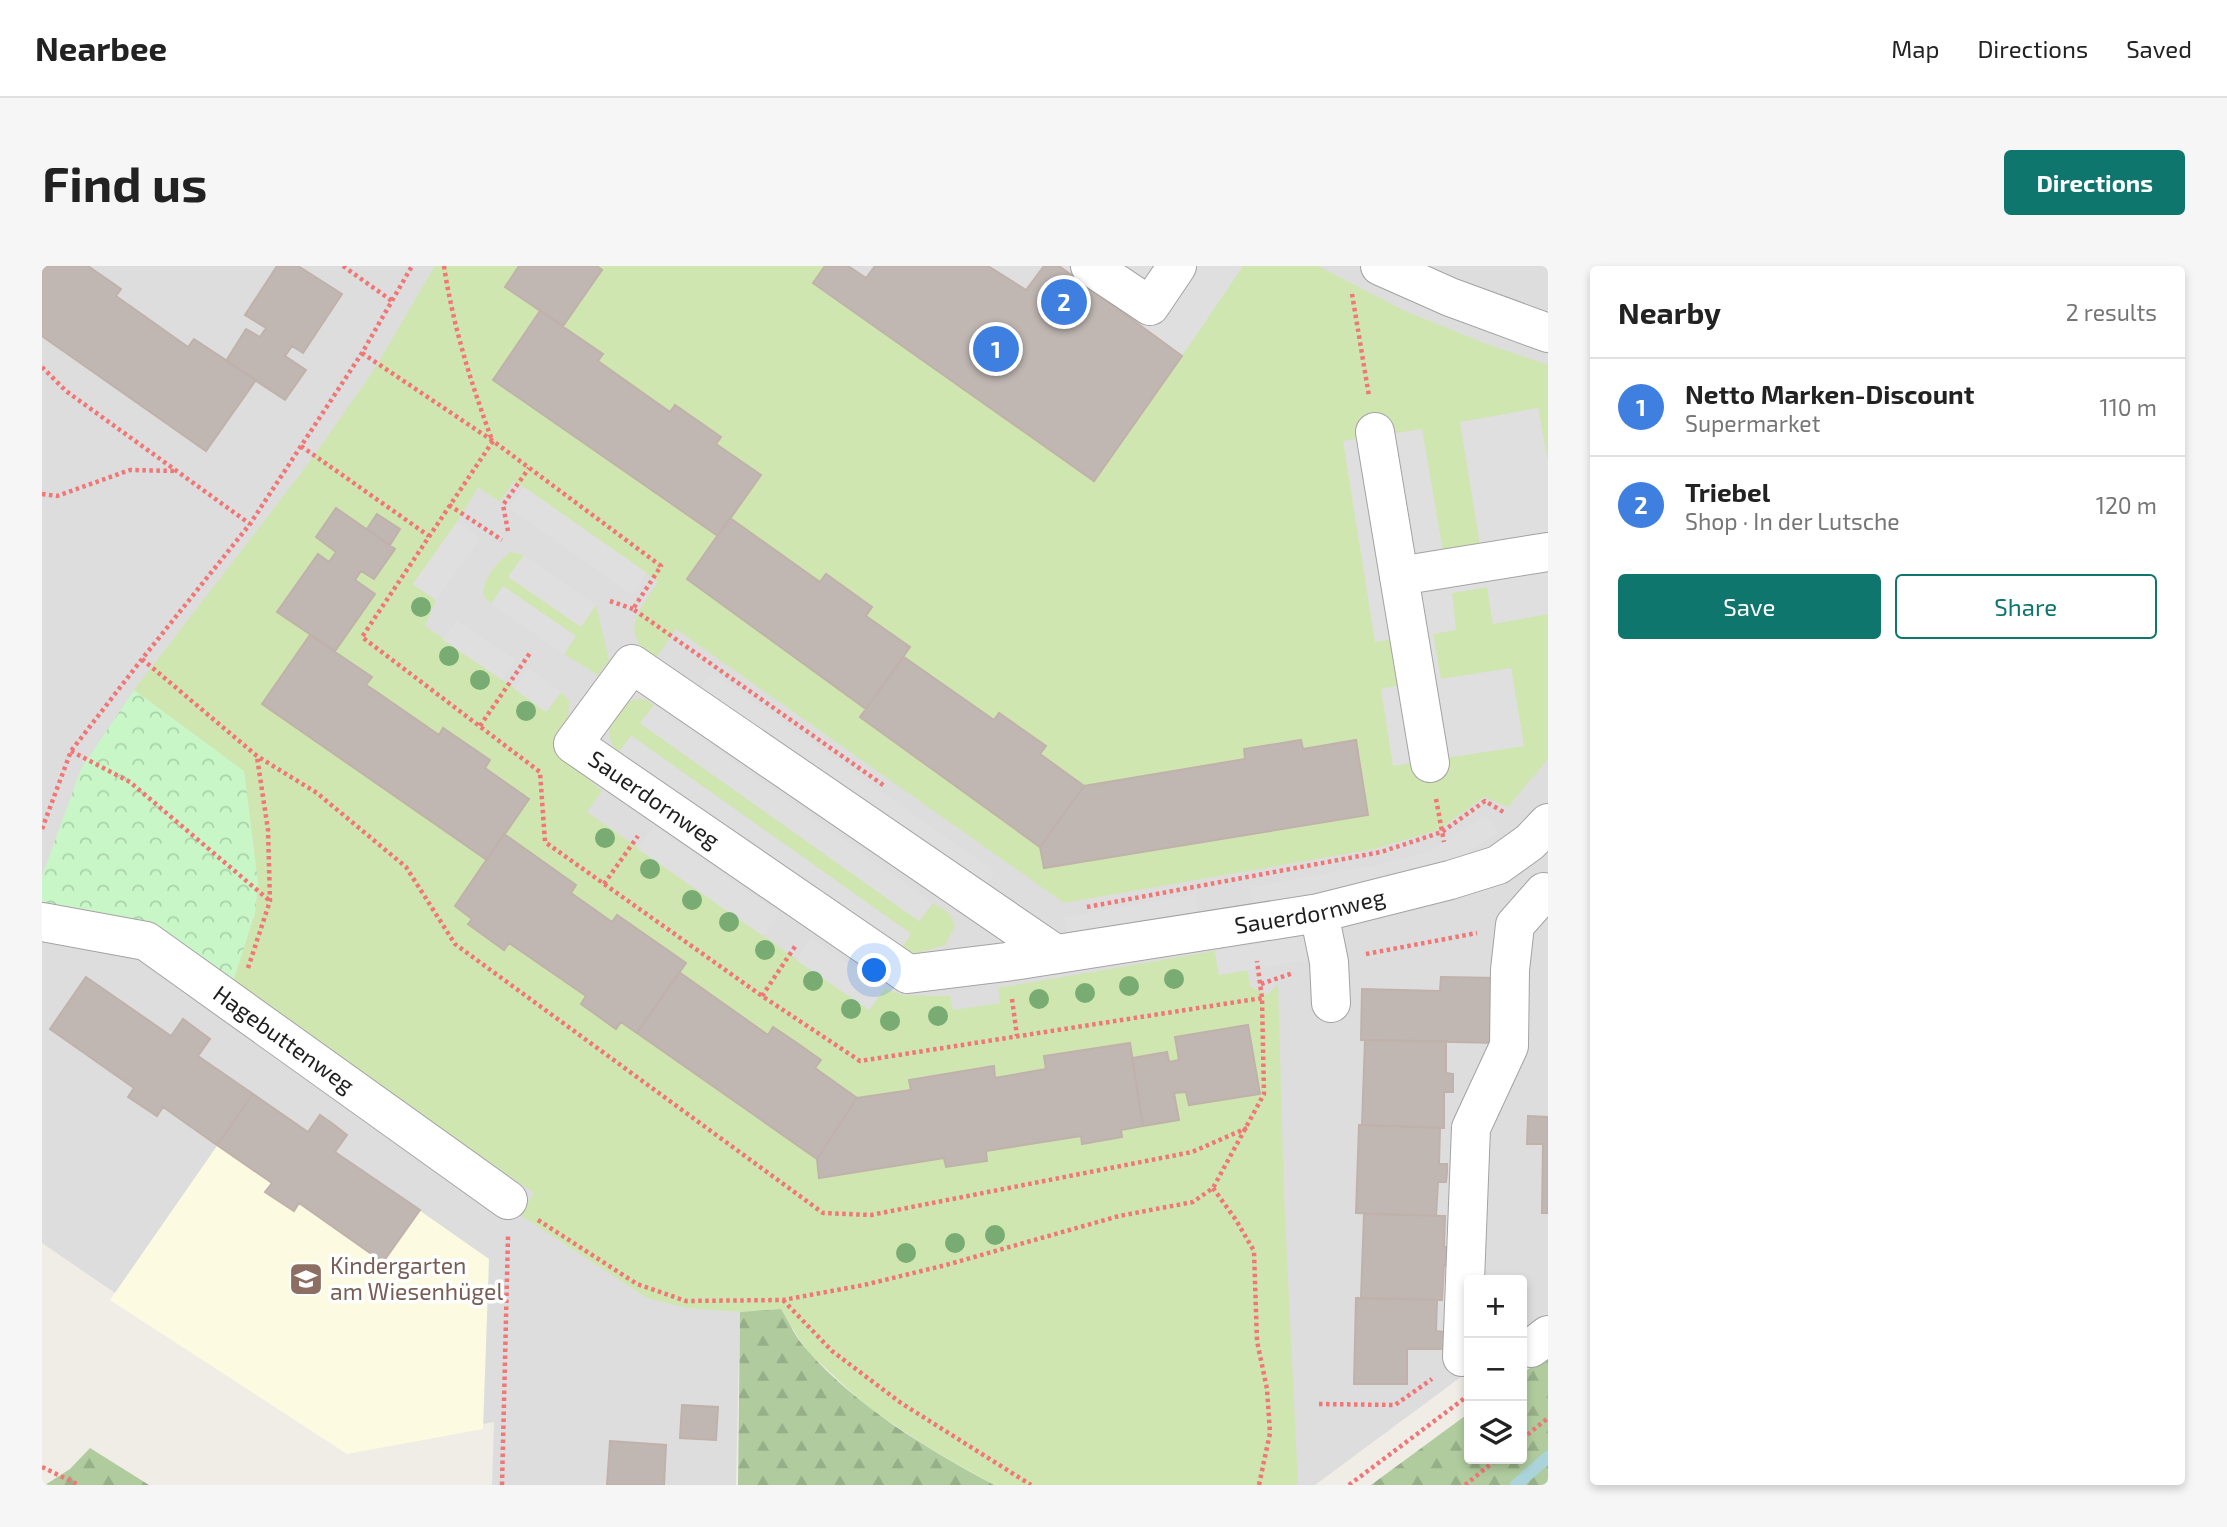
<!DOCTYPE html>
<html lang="en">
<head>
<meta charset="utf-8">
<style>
  body { margin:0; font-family:"Exo 2",sans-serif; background:#f6f6f6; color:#222 }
  .controls { position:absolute; right:21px; bottom:21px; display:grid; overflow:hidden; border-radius:7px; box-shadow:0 4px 10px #0003 }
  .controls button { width:63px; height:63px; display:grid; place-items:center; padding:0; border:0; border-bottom:2px solid #e0e0e0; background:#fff; color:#222; font:35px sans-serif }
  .you { position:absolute; left:833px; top:705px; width:24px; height:24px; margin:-18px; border:5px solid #fff; border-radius:50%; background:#1a73e8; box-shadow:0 0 0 10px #1a73e833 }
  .badge { display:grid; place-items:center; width:46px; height:46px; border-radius:50%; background:#0f766e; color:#fff; font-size:23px; font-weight:700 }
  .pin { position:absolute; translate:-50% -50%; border:4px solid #fff; box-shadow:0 2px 7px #0006 }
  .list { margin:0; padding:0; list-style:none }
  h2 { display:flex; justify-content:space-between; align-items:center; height:91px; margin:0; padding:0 28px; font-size:30px }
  h2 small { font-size:23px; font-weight:400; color:#767676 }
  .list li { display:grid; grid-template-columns:46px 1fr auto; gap:21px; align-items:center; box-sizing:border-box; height:98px; padding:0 28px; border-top:2px solid #e0e0e0 }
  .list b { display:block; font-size:26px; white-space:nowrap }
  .list p { margin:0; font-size:23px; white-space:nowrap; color:#767676 }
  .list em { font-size:23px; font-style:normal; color:#767676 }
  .actions { display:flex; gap:14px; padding:21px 28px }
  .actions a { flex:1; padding:16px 0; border:2px solid #0f766e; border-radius:7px; text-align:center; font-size:24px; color:#0f766e }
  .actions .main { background:#0f766e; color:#fff }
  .icon { flex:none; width:38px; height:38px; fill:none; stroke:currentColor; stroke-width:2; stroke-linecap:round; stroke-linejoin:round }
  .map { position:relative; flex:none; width:1506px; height:1219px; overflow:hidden; border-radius:7px }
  header { display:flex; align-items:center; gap:42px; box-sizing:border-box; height:98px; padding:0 35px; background:#fff; border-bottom:2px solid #e0e0e0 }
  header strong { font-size:33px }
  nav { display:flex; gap:38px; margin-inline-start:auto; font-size:24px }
  .intro { display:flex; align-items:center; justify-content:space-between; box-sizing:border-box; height:168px; padding:0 42px }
  h1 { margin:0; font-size:49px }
  .button { padding:18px 32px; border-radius:7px; background:#0f766e; color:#fff; font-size:24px; font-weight:700 }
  main { display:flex; gap:42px; padding:0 42px }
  aside { flex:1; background:#fff; border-radius:7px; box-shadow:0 4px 10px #0003 }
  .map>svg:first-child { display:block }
  .residential { fill:#ddd }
  .education { fill:#fdfae2 }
  .grass { fill:#d0e6b0; fill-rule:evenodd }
  .forest { fill:url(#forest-firs) }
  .park { fill:url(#park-crowns) }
  .parking { fill:#dfdfdf }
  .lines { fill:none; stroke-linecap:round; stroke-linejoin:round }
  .stream { stroke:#aad4da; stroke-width:12 }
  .building { fill:#c0b7b3; stroke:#c0b1aa; stroke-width:2 }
  .minor-casing { stroke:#a3a3a3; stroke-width:40 }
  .path { stroke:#f17676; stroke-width:4.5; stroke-dasharray:3.5 3.5; stroke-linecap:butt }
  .minor { stroke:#fff; stroke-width:38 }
  .tree { fill:#78ac72 }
  .labels { text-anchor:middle; stroke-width:7; stroke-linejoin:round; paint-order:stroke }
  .street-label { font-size:23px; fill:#1f1f1f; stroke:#fff }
  .education-label { font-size:23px; fill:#785e54; stroke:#fff; text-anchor:start }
</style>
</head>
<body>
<header>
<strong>Nearbee</strong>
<nav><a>Map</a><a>Directions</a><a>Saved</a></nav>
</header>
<div class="intro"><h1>Find us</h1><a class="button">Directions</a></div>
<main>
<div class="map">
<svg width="1506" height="1219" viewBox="0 0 1506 1219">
  <defs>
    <pattern id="forest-firs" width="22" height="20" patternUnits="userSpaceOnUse" patternTransform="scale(1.75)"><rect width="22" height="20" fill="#b0cc9e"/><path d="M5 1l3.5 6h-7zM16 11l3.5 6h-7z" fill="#97af88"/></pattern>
    <pattern id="park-crowns" width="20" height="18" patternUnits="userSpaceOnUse" patternTransform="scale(1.75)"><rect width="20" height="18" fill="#c8f6c7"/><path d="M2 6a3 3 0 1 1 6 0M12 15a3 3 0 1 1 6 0" fill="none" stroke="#abd2aa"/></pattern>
  </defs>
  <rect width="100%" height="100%" fill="#f0ece6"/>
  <path class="residential" d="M0 0H1506V1096L1480 1067V1014H1427V1105L1273 1219H1254L698 1046 694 1219H450L452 1156 304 1185 0 977Z"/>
  <path class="education" d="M211 828 265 866 278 849 291 858 305 869 294 886 447 993 441 1163 305 1188 68 1034Z"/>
  <path class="grass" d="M393 0H477L463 21 498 45 452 114 676 270 824 443 998 581 1002 602 1326 549 1314 475 1261 483 1259 474 1202 483 1203 493 1042 520 998 488 1003 480 958 447 952 454 862 391 868 381 824 350 830 341 778 316 688 252 719 209 674 178 679 171 634 139 628 146 556 95 561 88 521 60 560 4 555 0H783L771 17 1051 214 1201 0H1276L1363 45 1442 77 1506 99V197L1496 142 1439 286 1333 375 1359 372 1366 419 1339 424 1398 414 1391 367 1409 327 1445 321 1451 358 1506 348V493L1466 541 1442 531 1396 564 1332 583 1022 637 634 363 612 395C577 363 595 349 616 316L472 215 458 236 436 221 415 256 371 318 394 334 383 360 505 445 519 426 527 435 526 452 520 466 528 497 560 525 545 546 827 744 843 722 860 729 908 730 911 744 958 737 956 722 1173 685 1177 709 1205 704 1208 720 1226 729 1236 717 1242 929 1256 1219H952L887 1182 824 1140 763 1083 739 1043 698 1046 645 1042 605 1032 478 949 492 927 190 719 213 647 216 617 202 506 92 424 266 198 330 107ZM294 242 325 263 336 248 358 264 348 279 353 283 332 313 319 305 313 314 333 328 293 385 329 411 324 419 397 469 401 463 443 502 487 533 462 568 534 619 529 627 570 656 576 649 643 697 637 706 726 769 732 761 755 777 773 802 815 832 869 824 868 813 951 800 953 812 1004 803 1003 790 1088 777 1090 792 1125 786 1127 796 1137 794 1133 771 1206 759 1218 828 1147 839 1144 826 1132 827 1137 854 1079 864 1080 871 1041 877 1039 870 944 885 945 895 904 901 902 892 778 912 775 893 579 756 574 763 539 738 544 730 467 677 462 683 427 658 430 653 413 640 445 594 220 438 268 369 236 346 276 288 287 296 294 286 274 271Z
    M469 286 482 289 467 310 539 361 554 339 567 394 556 409 522 388 533 370 461 320 449 338 441 329C441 313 455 295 469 286Z
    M592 433H603L612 439 599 458 877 655 891 637 907 647 913 660 903 679 876 687 857 685 868 667 590 470 577 486C557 470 572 443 592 433Z"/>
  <path class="forest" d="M739 1043C747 1056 754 1073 765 1084 816 1142 884 1182 952 1219H696L698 1046Z
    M1506 1088V1219H1329L1427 1147V1193H1480V1108Z
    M48 1182 107 1219H3L28 1203Z"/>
  <path class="park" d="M92 424 202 505 216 617 213 647 190 719 0 639V610L39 503Z"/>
  <path class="parking" d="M946 0H1002L984 24Z
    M1017 0H1201L1140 90Z
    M1496 142 1506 197V348L1451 358 1445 321 1410 327 1414 364 1391 368 1399 413 1469 402 1482 480 1351 500 1339 423 1366 418 1359 372 1333 376 1301 175 1380 163 1402 292 1439 285 1418 156Z
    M482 221 605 307 590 329 467 242Z
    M415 256 438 272 394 334 371 318Z
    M482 289 554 339 539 361 466 311Z
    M461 320 534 370 522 388 449 338Z
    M415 354 474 394 460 414 401 374Z
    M486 402 519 426 504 446 472 423Z
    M670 406 953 606 941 623 658 423Z
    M612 439 891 637 877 655 598 457Z
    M589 470 869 668 857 685 577 486Z
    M1444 549 1457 566 1396 606 1213 644 1208 621 1337 598 1390 584Z
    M612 560 737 647 721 670 596 583Z
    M1153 628 1157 651 1026 673 1022 651Z
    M1263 670 1267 694 1177 709 1173 685Z
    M769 672 843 722 827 744 754 694Z"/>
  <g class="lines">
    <path class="stream" d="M1474 1219 1506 1191"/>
  </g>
  <path class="building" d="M0 0H46L79 23 74 30 146 81 152 73 214 114 164 185 0 70Z
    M235 0H256L300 28 261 87 250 80 243 90 264 104 243 134 184 95 204 63 218 71 224 62 203 49Z
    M477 0H555L560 4 521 60 463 21Z
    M783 0H806L824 12 833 0H946L984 24 1002 0H1017L1140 90 1052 215 771 17Z
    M498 45 561 88 556 95 628 146 633 139 679 171 674 178 719 209 676 270 451 114Z
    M294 242 353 283 332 313 319 305 313 314 333 328 293 385 235 346 276 288 287 296 294 286 274 271Z
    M335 248 358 263 348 279 325 263Z
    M688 252 778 316 784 308 830 341 824 350 868 381 824 443 645 313Z
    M268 369 330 411 324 419 332 424 397 469 401 462 448 494 443 502 487 533 445 594 220 438Z
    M862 391 952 454 957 447 1004 480 998 488 1042 520 998 581 818 451Z
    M1259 474 1261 483 1314 474 1326 549 1002 602 998 581 1042 520 1203 493 1202 483Z
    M462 568 534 619 529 627 549 641 570 656 575 649 644 697 595 767 579 756 574 763 539 738 544 730 467 677 462 684 426 658 430 653 413 640Z
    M637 706 726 769 731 761 755 777 779 794 773 802 815 832 775 893 595 767Z
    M44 711 129 770 141 753 168 773 156 790 211 828 175 879 121 841 115 850 86 831 92 822 8 763Z
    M1399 711 1457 712 1456 777 1319 774 1320 723 1398 725Z
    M1206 759 1218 828 1147 839 1144 826 1132 827 1137 854 1101 860 1090 792 1125 786 1127 796 1137 794 1133 771Z
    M1323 774 1404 775V807L1411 808V826H1402V862L1320 859Z
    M1088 777 1101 860 1079 864 1080 871 1040 878 1039 870 944 885 945 895 904 901 902 892 777 912 775 893 815 832 869 824 867 814 952 800 953 812 1004 803 1002 790Z
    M211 828 266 866 278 849 291 858 305 869 293 886 378 944 341 996 257 937 252 945 223 926 230 917 175 879Z
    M1486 850 1506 851V947H1500L1501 878H1485Z
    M1317 859 1398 862 1397 898H1405V906L1404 916H1396L1394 950 1314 947Z
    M1322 948 1403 950 1402 981H1410V1000L1402 999 1400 1034 1319 1032Z
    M1314 1032 1395 1034 1394 1065 1402 1066V1083H1365V1118H1312Z
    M640 1139 676 1141 674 1174 638 1172Z
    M568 1175 624 1179 622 1219H565Z"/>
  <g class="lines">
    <g class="minor-casing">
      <g id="minor">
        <path d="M1048 0 1108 40 1135 0"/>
        <path d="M1338 0 1408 31 1506 67"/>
        <path d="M1333 166 1388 497"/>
        <path d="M1357 310 1506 286"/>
        <path d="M1277 647 1287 696 1289 737"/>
        <path id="s1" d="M0 656 104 675 466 934"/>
        <path id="s2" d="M1012 687 590 398 531 478 866 708 964 696 1277 647 1408 614 1456 599 1488 576 1506 557"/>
        <path d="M1489 1082 1506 1069"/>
        <path d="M1420 1091 1429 862 1467 780 1468 704 1473 659 1502 626"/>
      </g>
    </g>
    <path class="path" d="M301 0 350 35
      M402 0C411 60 429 117 450 174
      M1310 28 1327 130
      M320 87 451 175 619 300 591 343 844 521
      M0 101 24 125 208 258
      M451 175 320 371 498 506 503 576 720 730 818 795 1220 732
      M259 180 387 270
      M0 228 15 230 88 204 135 205
      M407 239 460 274
      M466 265 461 239 487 202
      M568 335 591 343
      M100 393 215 490 275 527 364 601 413 678 781 947 829 949 1150 886 1205 862
      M438 460 488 387
      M29 485 88 516 228 635
      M1394 533 1402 576
      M0 563 29 485 100 393 208 258 320 87 370 0
      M562 618 596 570
      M1045 641 1339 586 1400 566 1443 535 1463 547
      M1324 688 1435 667
      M206 702 228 635 226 564 215 491
      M1219 718 1251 707
      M720 730 754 679
      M970 733 975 770
      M1171 922 1194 954 1212 985 1215 1075 1225 1123 1228 1167 1217 1219
      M496 954 595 1018 644 1035 741 1034 822 1019 904 999 1077 950 1151 936 1171 922 1222 828 1220 732 1215 695
      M741 1034 790 1085 859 1137 989 1219
      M1277 1138 1353 1139 1390 1113
      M1480 1173 1506 1152
      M0 1201 37 1219
      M460 1219 466 970
      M1307 1219 1427 1129
      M1423 1219 1455 1193"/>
    <use href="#minor" class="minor"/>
  </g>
  <g class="tree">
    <circle cx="379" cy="341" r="10"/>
    <circle cx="407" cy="390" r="10"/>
    <circle cx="438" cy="414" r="10"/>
    <circle cx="484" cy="445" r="10"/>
    <circle cx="563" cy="572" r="10"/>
    <circle cx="608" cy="603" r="10"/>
    <circle cx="650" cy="634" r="10"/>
    <circle cx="687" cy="656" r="10"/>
    <circle cx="723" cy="684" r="10"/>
    <circle cx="1132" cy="713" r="10"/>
    <circle cx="771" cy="715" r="10"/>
    <circle cx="1087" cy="720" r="10"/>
    <circle cx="1043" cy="727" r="10"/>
    <circle cx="997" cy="733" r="10"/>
    <circle cx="809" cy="743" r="10"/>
    <circle cx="896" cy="750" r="10"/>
    <circle cx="848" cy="755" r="10"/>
    <circle cx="953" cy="969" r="10"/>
    <circle cx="913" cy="977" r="10"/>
    <circle cx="864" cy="987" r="10"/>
  </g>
  <defs>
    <g id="school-square" transform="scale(1.75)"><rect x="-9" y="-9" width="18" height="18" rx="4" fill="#8d6e63" stroke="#fff"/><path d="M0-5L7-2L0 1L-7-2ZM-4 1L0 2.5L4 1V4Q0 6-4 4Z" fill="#fff"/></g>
  </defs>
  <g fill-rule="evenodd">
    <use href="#school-square" x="264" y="1013"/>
  </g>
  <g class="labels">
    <g class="street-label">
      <text dy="8" stroke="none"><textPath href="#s2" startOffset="709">Sauerdornweg</textPath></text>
      <text dy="8" stroke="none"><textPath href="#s2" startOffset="1424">Sauerdornweg</textPath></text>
      <text dy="8" stroke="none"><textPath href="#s1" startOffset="275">Hagebuttenweg</textPath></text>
    </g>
    <g class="education-label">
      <text x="288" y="1008">Kindergarten<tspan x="288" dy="26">am Wiesenhügel</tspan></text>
    </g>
  </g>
</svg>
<div class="controls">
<button>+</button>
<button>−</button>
<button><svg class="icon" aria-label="layers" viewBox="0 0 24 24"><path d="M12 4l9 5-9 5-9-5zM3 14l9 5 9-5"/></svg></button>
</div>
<div class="you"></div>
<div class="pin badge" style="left:954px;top:83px;background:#3f7fe0">1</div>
<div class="pin badge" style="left:1022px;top:36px;background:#3f7fe0">2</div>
</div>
<aside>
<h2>Nearby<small>2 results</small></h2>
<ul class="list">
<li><span class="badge" style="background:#3f7fe0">1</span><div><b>Netto Marken-Discount</b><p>Supermarket</p></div><em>110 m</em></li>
<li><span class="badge" style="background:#3f7fe0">2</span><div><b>Triebel</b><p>Shop · In der Lutsche</p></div><em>120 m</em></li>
</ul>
<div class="actions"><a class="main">Save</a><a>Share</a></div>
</aside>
</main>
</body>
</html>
